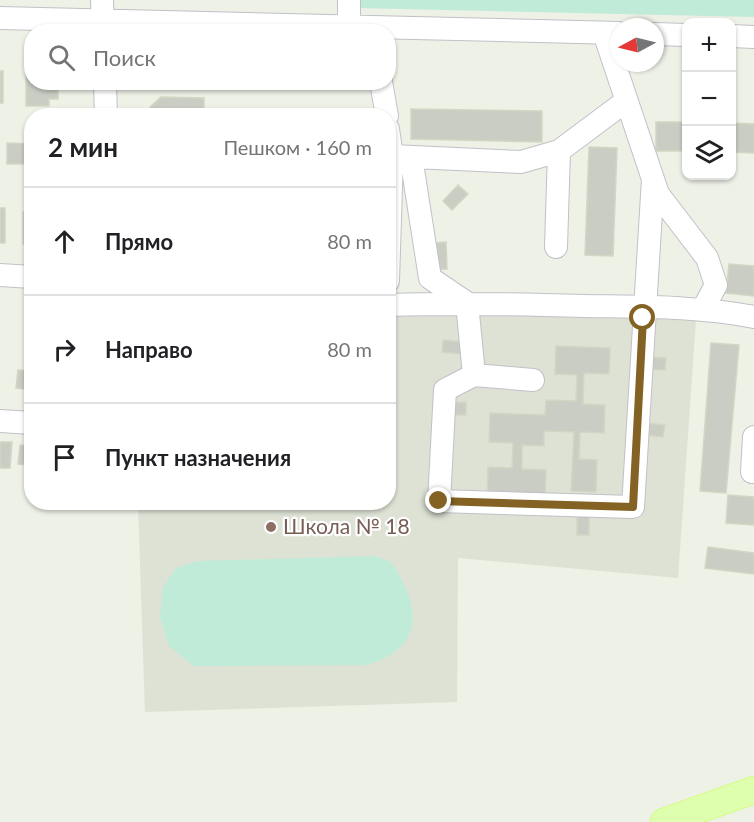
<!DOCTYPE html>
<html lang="ru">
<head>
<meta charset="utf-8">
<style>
  body { margin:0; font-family:Lato,sans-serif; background:#f6f6f6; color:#202124 }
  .controls { position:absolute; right:18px; top:18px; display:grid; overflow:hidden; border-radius:12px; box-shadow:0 2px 4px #0004 }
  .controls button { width:54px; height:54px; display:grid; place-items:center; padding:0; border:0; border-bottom:2px solid #e0e0e0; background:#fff; color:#202124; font:30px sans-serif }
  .compass { position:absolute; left:610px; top:18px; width:54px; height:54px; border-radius:50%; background:#fff; box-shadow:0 2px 4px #0004; rotate:263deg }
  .stop { position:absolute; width:18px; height:18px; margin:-14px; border:4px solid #836223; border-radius:50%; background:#fff }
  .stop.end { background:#836223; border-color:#fff; box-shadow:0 2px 6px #0008 }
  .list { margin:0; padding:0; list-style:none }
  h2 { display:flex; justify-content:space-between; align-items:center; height:78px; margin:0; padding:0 24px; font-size:26px }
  h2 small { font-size:20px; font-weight:400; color:#757577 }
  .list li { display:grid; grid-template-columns:39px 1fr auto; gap:18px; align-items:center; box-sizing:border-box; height:108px; padding:0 24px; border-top:2px solid #e0e0e0 }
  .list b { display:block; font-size:22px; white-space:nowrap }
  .list em { font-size:20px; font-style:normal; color:#757577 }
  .icon { flex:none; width:33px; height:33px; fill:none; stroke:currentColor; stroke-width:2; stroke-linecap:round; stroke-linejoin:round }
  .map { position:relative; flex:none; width:754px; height:822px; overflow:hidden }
  .search { position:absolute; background:#fff; box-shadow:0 2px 4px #0004; left:24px; top:24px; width:372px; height:66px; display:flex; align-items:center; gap:15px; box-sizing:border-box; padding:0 21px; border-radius:24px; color:#757577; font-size:22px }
  .panel { position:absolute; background:#fff; box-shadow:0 2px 4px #0004; left:24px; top:108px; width:372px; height:402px; border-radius:24px }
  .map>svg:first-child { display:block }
  .education { fill:#dde2d5 }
  .green { fill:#c1ebd9 }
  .building { fill:#cacdc3; stroke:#d2d7c4; stroke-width:1.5 }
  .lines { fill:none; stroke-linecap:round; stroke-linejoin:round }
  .minor-casing { stroke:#c2c0c8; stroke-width:24 }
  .major-casing { stroke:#cbff52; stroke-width:28 }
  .minor { stroke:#fff; stroke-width:22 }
  .major { stroke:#ddffae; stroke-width:27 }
  .route { stroke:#836223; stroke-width:8 }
  .education-dot { fill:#8d6e63; stroke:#fff; stroke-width:2 }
  .labels { text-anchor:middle; stroke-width:4.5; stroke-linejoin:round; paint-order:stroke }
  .education-label { font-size:21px; fill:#785e54; stroke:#fff; text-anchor:start }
</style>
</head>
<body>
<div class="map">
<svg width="754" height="822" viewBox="0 0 754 822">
  <rect width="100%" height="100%" fill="#edf1e6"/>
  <path class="education" d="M389 312 696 320 678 578 458 558 457 702 145 712 138 503 388 502Z"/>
  <path class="green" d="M356 0H754V17L356 8Z
    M374 556 391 562C421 606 426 647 367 665L193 666 169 646 160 617 163 587 176 568 199 561Z"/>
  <path class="building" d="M0 71H3V103H0Z
    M26 75H32V82H58V99H49V106H26Z
    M161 97 204 98V109L283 111V116H149L150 107Z
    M411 109 542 111V142L411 139Z
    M656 122H686V151H656Z
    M732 123 754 124V153L732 152Z
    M7 143 32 144V164H7Z
    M589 147 617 148 613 256 585 255Z
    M458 185 468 194 452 210 443 201Z
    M0 208H5V243H0Z
    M23 212H32V244H23Z
    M446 242 447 269 435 270V243Z
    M729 264 754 266V296L726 293Z
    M443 340 462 342 461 354 442 352Z
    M711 343 739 345 726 493 700 491Z
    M556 346 610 348 609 374 584 373 583 404 605 405 604 433 580 432 579 459 597 460 596 492 571 491 574 432 544 431V446L522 445V469L546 470 545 501 487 499 488 467 512 468 513 443 489 442 490 413 545 415 546 400 576 401 577 375 555 374Z
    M647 357 666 358 665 370 646 369Z
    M18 370 32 371V390L16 388Z
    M466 402V415H449V403Z
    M646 423 665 425 663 437 645 435Z
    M0 442H12L10 468H0Z
    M20 445 32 446V465L18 464Z
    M728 495 754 497V525L726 523Z
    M577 516H589V535H577Z
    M708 547 754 553V574L705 568Z"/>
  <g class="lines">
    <g class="minor-casing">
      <path id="minor" d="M102 0 103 32
        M349 0V25
        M0 18 619 33
        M604 33 658 194 707 258 716 285 703 309
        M655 34 686 35
        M732 36 754 37
        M105 82 106 116
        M381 82 387 116
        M388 129 392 156 521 162 559 151
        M411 157 430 278 467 303 474 375
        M556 247 559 151 626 101
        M0 275 32 277
        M388 281 392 156
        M388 305C454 303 520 304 585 306 642 307 698 306 754 317
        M533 380 474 375 445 390 439 501 633 507 653 179
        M0 421 32 423
        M754 437 752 472H754"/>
    </g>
    <g class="major-casing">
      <path id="major" d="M664 822 754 790"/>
    </g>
    <use href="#minor" class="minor"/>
    <use href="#major" class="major"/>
  </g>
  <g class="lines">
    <path class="route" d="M439 501 633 507 643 318"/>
  </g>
  <circle class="education-dot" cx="271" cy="527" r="6"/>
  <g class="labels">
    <g class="education-label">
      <text x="283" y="534">Школа № 18</text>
    </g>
  </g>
</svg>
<div class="controls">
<button>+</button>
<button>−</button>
<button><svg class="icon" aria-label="layers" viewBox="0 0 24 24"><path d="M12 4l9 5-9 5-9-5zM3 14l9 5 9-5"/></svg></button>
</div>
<svg class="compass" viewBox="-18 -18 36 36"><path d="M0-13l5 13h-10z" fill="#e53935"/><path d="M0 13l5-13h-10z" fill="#757577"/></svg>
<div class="stop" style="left:643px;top:318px"></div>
<div class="stop end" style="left:439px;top:501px"></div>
<div class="search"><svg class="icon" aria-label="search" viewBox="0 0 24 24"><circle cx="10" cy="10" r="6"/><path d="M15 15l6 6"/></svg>Поиск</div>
<section class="panel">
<h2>2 мин<small>Пешком · 160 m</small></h2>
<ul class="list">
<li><svg class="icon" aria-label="ahead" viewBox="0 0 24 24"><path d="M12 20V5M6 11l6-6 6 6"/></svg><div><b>Прямо</b></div><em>80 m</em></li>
<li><svg class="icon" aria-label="right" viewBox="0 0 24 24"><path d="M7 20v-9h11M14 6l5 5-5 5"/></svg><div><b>Направо</b></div><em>80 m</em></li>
<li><svg class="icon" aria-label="arrive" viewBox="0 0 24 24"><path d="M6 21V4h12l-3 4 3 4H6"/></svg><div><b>Пункт назначения</b></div></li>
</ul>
</section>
</div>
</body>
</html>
